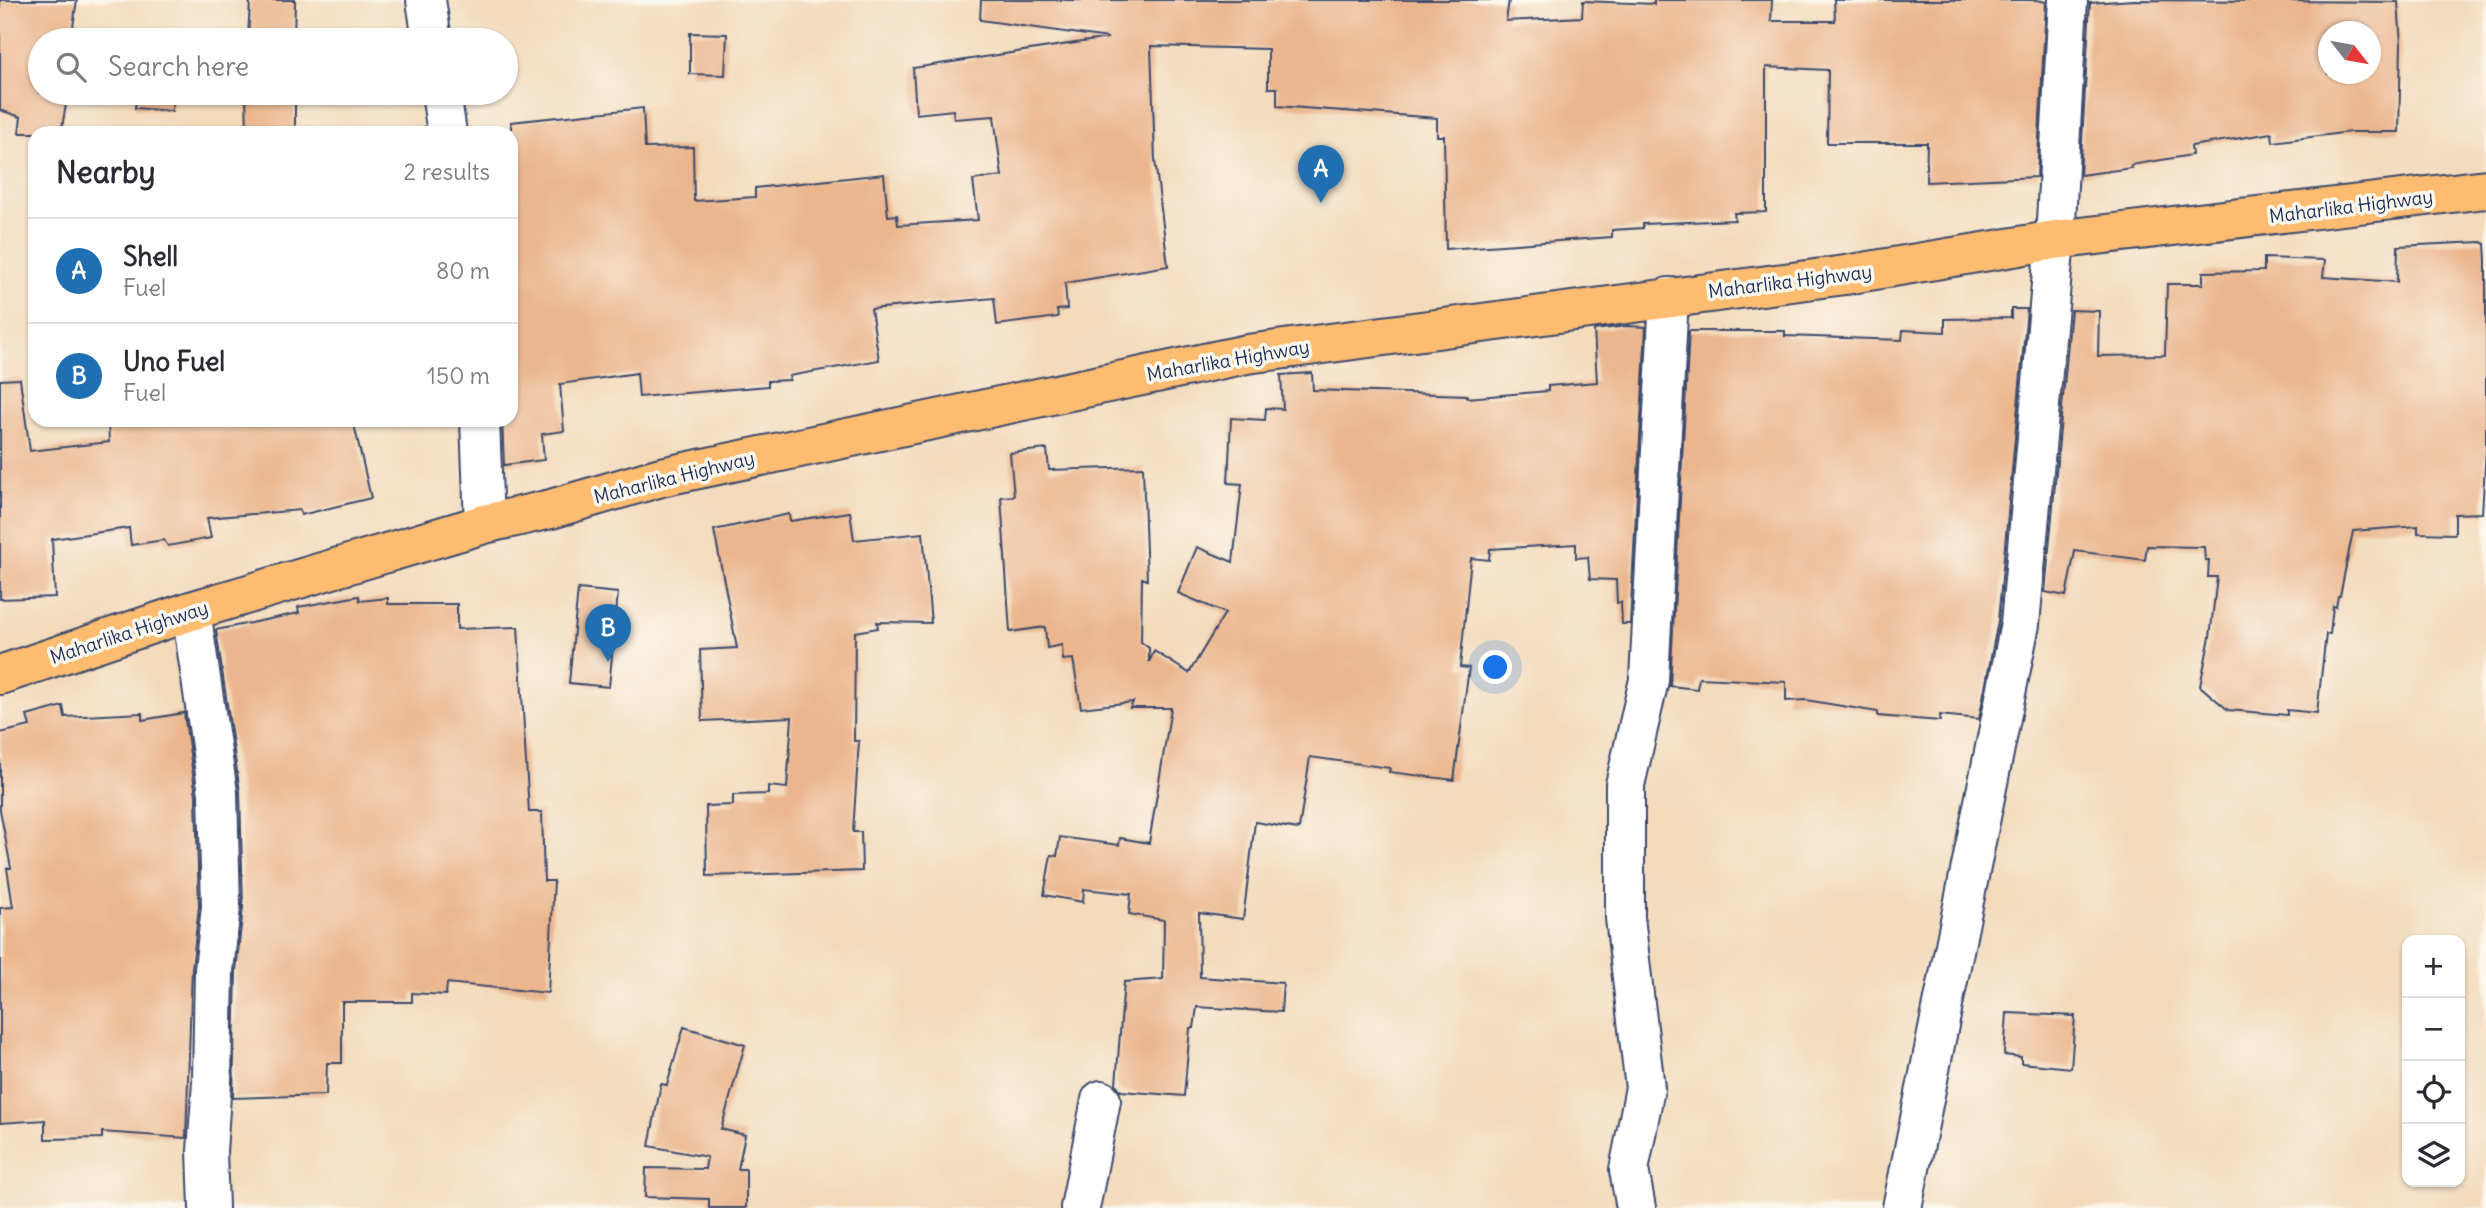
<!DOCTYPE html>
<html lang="en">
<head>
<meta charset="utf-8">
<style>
  body { margin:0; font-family:Delius,sans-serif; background:#f7f7f7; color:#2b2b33 }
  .controls { position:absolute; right:21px; bottom:21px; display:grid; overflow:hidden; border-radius:14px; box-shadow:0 2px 5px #0004 }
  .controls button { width:63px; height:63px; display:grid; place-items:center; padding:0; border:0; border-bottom:2px solid #e1e1e2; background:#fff; color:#2b2b33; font:35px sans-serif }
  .compass { position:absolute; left:2318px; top:21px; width:63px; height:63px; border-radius:50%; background:#fff; box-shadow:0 2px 5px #0004; rotate:121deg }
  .you { position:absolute; left:1496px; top:668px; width:24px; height:24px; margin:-18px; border:5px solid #fff; border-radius:50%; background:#1a73e8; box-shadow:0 0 0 10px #1a73e833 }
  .badge { display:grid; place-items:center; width:46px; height:46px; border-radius:50%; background:#1f6fb2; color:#fff; font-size:23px; font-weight:700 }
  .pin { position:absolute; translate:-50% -58px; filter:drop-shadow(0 2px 4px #0008) }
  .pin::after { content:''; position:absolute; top:37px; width:24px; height:21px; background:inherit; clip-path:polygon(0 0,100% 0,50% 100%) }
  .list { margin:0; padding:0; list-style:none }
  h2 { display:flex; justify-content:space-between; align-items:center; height:91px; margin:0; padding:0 28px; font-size:30px }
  h2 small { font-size:23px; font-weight:400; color:#7c7c81 }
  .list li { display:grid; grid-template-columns:46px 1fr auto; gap:21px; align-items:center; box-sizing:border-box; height:105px; padding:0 28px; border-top:2px solid #e1e1e2 }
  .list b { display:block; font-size:26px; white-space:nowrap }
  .list p { margin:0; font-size:23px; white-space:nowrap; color:#7c7c81 }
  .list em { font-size:23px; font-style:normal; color:#7c7c81 }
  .icon { flex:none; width:38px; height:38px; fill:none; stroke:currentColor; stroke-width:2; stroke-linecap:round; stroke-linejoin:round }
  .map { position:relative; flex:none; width:2486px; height:1208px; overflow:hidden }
  .search { position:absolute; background:#fff; box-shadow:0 2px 5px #0004; left:28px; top:28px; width:490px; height:77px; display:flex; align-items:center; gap:18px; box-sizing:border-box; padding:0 24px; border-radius:38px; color:#7c7c81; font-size:26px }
  .panel { position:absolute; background:#fff; box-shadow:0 2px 5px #0004; left:28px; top:126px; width:490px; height:301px; border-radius:21px }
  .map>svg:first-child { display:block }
  .building { fill:#ebb68d; fill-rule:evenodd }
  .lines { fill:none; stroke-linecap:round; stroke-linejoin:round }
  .street-casing { stroke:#3b496c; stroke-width:42 }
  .highway-casing { stroke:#3b496c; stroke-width:42 }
  .street { stroke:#fff; stroke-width:38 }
  .highway { stroke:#febc71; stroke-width:38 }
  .labels { text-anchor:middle; stroke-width:7; stroke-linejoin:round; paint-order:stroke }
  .street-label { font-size:19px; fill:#1b2f5e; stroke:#fbf7ec }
</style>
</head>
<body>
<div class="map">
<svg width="2486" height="1208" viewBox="0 0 2486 1208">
  <rect width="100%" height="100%" fill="#fbf7ec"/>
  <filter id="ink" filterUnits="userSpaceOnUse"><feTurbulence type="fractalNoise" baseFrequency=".0143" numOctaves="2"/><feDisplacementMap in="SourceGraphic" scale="14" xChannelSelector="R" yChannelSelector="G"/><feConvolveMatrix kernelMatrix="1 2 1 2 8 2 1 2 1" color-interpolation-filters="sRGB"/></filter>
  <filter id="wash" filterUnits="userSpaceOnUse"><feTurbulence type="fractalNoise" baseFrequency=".00686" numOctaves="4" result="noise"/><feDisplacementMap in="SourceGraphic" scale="28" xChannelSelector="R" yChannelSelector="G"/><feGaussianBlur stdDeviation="1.57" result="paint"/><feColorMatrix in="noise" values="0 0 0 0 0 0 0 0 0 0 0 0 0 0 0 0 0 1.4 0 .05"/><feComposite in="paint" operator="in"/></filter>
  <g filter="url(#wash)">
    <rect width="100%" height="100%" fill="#f3dabb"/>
    <g id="blocks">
      <path class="building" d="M0 0H77L71 40H40V93H68L61 133H19L21 117 0 110Z
        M250 0H295L294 40H248Z
        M981 0H1509L1506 21 1582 17 1583 1 1654 4V0H1772L1771 21H1835L1834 0H2037L2046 2 2037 177 1926 182 1927 143H1827L1828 70 1766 67V212L1734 213 1735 220 1643 224V228L1612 230V237L1446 249 1444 136H1437V118L1277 106V88H1268V49L1151 46 1155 160 1168 266 1065 283 1067 309 1057 310 1058 317 997 325 994 298 871 309 879 360 789 376 790 380 768 381V386L639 397 637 373 560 384 564 431 542 434 544 460 504 465 502 420H511V122L643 108 645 148 693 147 694 201 755 197V188L884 174 888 216 897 215 898 225 978 220 973 180 1002 176 994 116 954 119 953 110 916 114 913 68 1108 38 980 20Z
        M2134 0 2398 2 2401 44 2399 132H2350L2273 142 2272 133 2191 146 2192 155 2131 165 2132 168 2080 175 2090 3ZM2328 32H2370V74H2328Z
        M690 33 727 34 725 75 690 74Z
        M137 93H173L172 111 135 108Z
        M246 93H295V133H247Z
        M2481 242 2485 244 2486 261V449L2482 513 2455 514V534L2418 533V526L2353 531 2340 596H2338L2336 607 2333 606 2330 634H2326L2317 713 2287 710V715L2228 710 2200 686 2210 637 2217 577H2208L2209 560H2205L2204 547 2147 546 2145 560 2075 551 2066 596 2045 592 2071 310 2099 311 2098 356 2165 355 2167 284H2203V272L2264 271V258L2325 260 2323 277 2397 282 2398 246Z
        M2011 309H2027L1998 621 1979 719 1940 715V721L1878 716V712L1806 700 1786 701V682L1699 678 1697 689 1670 686 1689 331H1785V336L1902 340 1903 330 1945 332V319L2011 318Z
        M1627 326 1646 327 1630 624H1622L1621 602 1617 603 1616 580 1590 579 1588 557 1576 558V544L1490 549 1489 560 1471 558 1460 667 1469 668 1454 780 1389 772 1390 768 1310 757 1299 829 1255 822 1243 919 1199 913 1200 977 1283 983 1281 1012 1197 1007 1194 1028H1190L1184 1096 1121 1091 1116 1084 1124 982 1163 979 1164 920 1129 914 1131 894 1084 889 1083 902 1044 895 1051 855 1057 856 1060 837 1119 845 1120 838 1149 843 1171 708H1130L1133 702 1081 708 1073 659 1063 660 1062 645 1047 648 1045 627 1010 632 1001 497 1014 496 1010 453 1047 449 1049 470 1143 467 1147 580 1142 578 1141 642 1149 648V662L1154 651 1189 673 1225 613 1178 593 1197 547 1233 562 1242 484 1228 483 1231 418 1265 420 1266 408 1283 409 1281 375 1312 373 1313 390 1467 395V398L1548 391V386L1597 382 1594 330Z
        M20 379 30 451 109 442 108 420H353L371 498 301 515 300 510 207 518 211 538 168 546 164 540 131 545 129 528 52 539 55 597 0 599V380Z
        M850 512 854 540 923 533 931 623 877 622 878 628 855 632 854 741H859L853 832H861L862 871 707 876 706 806 733 805V795L768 794V786L787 788 792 717 702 721 700 650 737 648 714 530 789 514 790 521Z
        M578 589 618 593 609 687 569 683Z
        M359 596 360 601 388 598V604H457V629L518 627 529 812H542L544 881H554L548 993 447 983 446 995 412 993V1002H342V1063H327L326 1095 233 1098 236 971 243 907 240 792 216 630 299 613 298 607Z
        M63 706 65 717 142 713V720L184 713 196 795 199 906 192 969 186 1138 102 1132V1138L45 1139V1120L0 1123V908L13 907 7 868H11L0 810V733L30 726 27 716Z
        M2007 1013 2075 1016 2071 1068 2021 1063V1057L2004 1055Z
        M684 1027 745 1045 721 1129 745 1135 738 1169H746V1208H709V1199L645 1197 646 1168 705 1169 707 1157 649 1146 661 1084 667 1085Z"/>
    </g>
  </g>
  <g filter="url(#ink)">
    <use href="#blocks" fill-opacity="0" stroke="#3b496c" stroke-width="2"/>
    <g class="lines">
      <g class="street-casing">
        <path id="street" d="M426 0 432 40
          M441 93 447 133
          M480 420 484 524
          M191 611 218 793 221 907 214 970 212 1082 207 1151 209 1208
          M1080 1208 1101 1100
          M1636 1208 1629 1170 1645 1088 1625 918V785L1649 680 1669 297
          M1902 1208 2020 624 2055 240 2068 0"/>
      </g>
      <g class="highway-casing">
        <path id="highway" d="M0 675 191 611 484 524 551 509 661 477 1247 354 1845 275 2055 240 2486 189"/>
      </g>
      <use href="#street" class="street"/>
      <use href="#highway" class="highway"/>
    </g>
  </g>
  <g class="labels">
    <g class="street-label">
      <text transform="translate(2351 206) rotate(-7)" y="7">Maharlika Highway</text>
      <text transform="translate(1790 281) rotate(-7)" y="7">Maharlika Highway</text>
      <text transform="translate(1228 360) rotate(-10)" y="7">Maharlika Highway</text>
      <text transform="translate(674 477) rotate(-14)" y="7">Maharlika Highway</text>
      <text transform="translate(129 632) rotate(-18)" y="7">Maharlika Highway</text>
    </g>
  </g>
</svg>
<div class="controls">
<button>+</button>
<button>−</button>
<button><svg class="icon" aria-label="locate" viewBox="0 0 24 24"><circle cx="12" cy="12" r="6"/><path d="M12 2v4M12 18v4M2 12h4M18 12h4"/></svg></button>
<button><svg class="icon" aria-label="layers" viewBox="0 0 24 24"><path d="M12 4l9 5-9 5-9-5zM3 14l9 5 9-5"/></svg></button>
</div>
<svg class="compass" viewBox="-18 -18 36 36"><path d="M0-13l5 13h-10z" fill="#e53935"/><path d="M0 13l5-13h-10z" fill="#7c7c81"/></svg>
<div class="you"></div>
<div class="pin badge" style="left:1321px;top:203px">A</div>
<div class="pin badge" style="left:608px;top:662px">B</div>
<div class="search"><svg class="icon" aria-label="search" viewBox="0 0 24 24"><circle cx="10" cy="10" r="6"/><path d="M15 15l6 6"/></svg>Search here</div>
<section class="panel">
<h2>Nearby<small>2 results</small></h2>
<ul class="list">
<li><span class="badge">A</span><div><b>Shell</b><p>Fuel</p></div><em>80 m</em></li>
<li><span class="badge">B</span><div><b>Uno Fuel</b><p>Fuel</p></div><em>150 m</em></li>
</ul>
</section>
</div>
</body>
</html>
